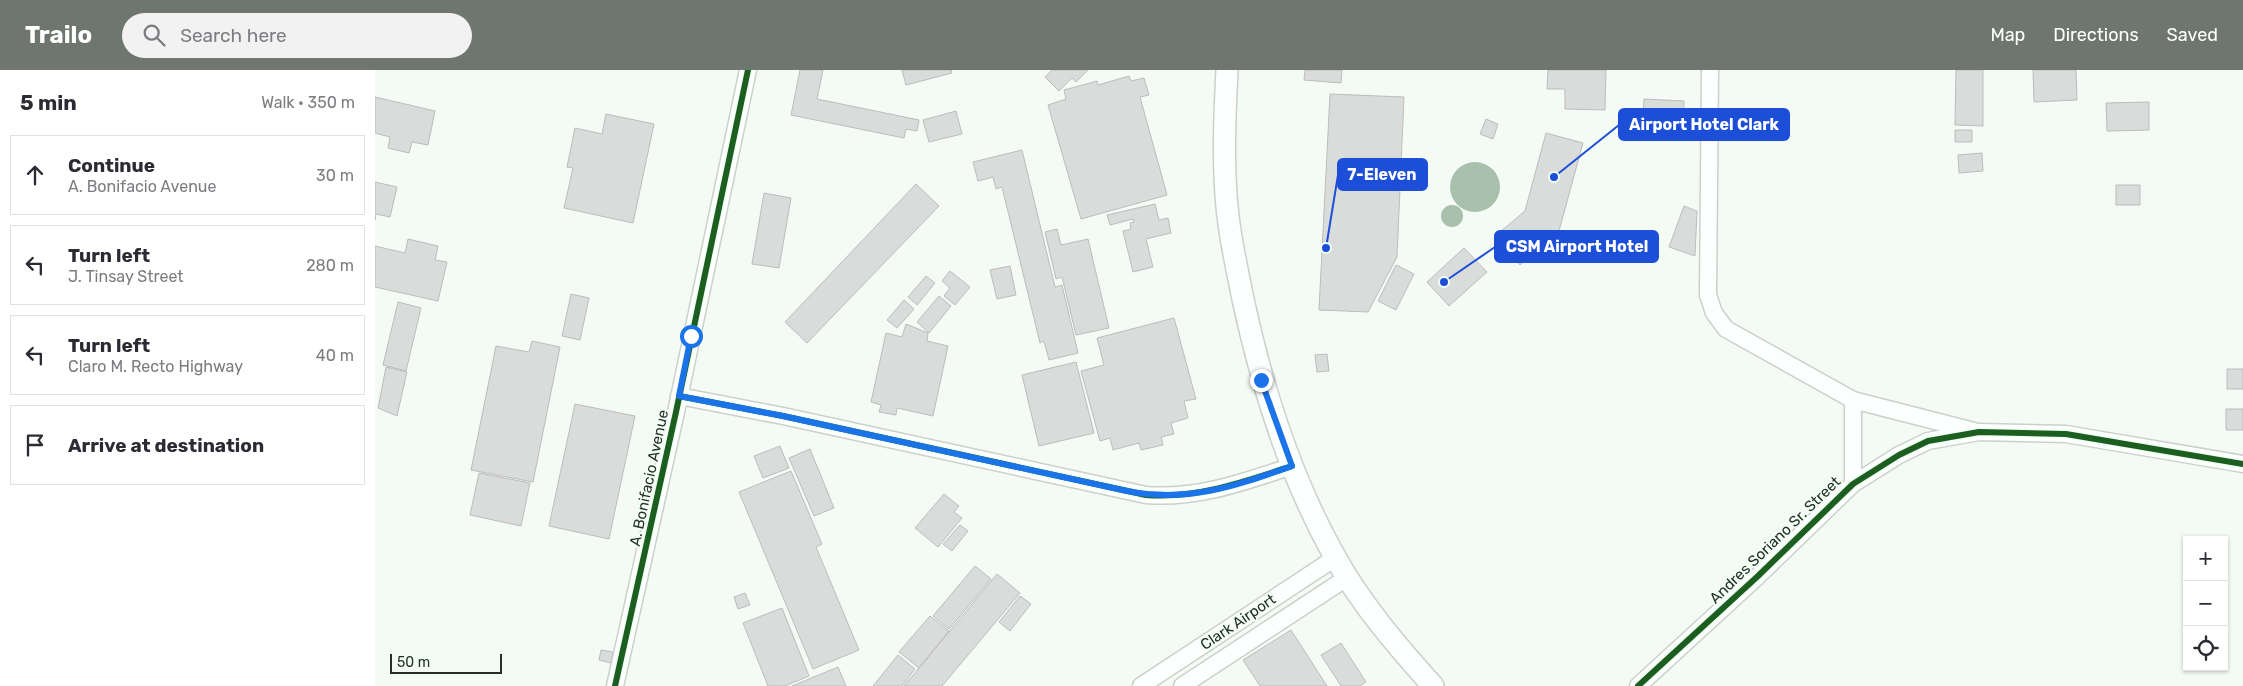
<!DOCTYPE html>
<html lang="en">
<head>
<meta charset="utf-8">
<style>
  body { margin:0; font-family:Rubik,sans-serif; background:#f2f2f3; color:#2b2b33 }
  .controls { position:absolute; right:15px; bottom:15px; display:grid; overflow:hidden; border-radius:0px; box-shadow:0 1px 4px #0004 }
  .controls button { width:45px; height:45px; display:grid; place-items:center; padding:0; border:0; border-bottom:1px solid #e1e1e2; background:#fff; color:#2b2b33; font:25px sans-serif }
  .scale { position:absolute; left:15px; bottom:12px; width:112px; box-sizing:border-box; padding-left:5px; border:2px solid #262e27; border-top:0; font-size:14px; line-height:18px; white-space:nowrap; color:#262e27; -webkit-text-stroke:4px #f1fef3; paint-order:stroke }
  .stop { position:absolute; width:15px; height:15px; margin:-11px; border:4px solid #1a73e8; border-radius:50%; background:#fff }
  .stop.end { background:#1a73e8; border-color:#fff; box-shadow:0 1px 5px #0008 }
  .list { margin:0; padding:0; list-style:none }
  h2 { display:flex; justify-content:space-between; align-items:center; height:65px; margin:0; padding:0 20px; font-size:21px }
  h2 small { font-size:16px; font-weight:400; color:#7c7c81 }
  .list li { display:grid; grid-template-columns:32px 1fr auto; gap:15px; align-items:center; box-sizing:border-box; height:80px; margin:0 10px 10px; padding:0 10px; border:1px solid #e1e1e2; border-radius:0px }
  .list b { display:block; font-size:19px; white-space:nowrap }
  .list p { margin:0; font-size:16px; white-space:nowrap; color:#7c7c81 }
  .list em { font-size:16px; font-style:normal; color:#7c7c81 }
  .icon { flex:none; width:28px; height:28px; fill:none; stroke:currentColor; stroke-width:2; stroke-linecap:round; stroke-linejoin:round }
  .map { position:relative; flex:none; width:1868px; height:616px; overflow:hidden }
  header { display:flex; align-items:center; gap:30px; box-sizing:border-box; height:70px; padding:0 25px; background:#6e766f; color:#fff }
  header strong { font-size:24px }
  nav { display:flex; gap:28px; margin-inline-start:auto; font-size:18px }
  .search { width:350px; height:45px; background:#f2f2f3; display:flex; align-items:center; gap:12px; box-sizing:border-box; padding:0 18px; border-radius:28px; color:#7c7c81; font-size:19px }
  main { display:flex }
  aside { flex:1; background:#fff }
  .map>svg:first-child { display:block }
  .water { fill:#a9c0ad }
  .building { fill:#dadbdb; stroke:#bcbcbd }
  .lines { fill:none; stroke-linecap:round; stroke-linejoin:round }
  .minor-casing { stroke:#cad1cb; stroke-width:19 }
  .major-casing { stroke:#cad1cb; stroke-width:24 }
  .minor { stroke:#fdfefe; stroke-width:16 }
  .major { stroke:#fdfefe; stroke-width:21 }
  .cycleway-casing { stroke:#f1fef3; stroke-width:9 }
  .cycleway { stroke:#1b5e20; stroke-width:6 }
  .route { stroke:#1a73e8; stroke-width:6 }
  .labels { text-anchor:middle; stroke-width:4; stroke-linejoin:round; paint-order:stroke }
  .street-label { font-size:15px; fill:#262e27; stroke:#f1fef3 }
  .leader { fill:none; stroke:#1d4ed8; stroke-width:2 }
  .callout-dot { fill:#1d4ed8; stroke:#f1fef3; stroke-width:2 }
  .callout { fill:#1d4ed8; stroke:#1d4ed8; stroke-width:2 }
  .callout-label { font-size:16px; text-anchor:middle; font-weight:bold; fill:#fff }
</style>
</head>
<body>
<header>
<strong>Trailo</strong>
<div class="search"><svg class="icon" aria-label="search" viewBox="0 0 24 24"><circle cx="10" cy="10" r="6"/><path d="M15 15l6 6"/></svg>Search here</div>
<nav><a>Map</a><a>Directions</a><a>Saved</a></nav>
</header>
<main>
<aside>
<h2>5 min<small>Walk · 350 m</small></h2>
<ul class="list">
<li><svg class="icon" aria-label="ahead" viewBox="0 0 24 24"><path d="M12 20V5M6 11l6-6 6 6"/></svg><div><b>Continue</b><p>A. Bonifacio Avenue</p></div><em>30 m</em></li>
<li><svg class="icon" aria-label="left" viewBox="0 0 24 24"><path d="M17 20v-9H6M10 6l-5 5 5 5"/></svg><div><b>Turn left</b><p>J. Tinsay Street</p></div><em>280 m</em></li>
<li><svg class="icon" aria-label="left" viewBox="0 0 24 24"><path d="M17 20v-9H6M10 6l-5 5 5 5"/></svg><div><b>Turn left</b><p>Claro M. Recto Highway</p></div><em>40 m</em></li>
<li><svg class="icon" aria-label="arrive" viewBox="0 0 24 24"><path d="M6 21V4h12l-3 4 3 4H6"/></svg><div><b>Arrive at destination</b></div></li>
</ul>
</aside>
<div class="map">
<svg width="1868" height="616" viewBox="0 0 1868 616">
  <rect width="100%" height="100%" fill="#f4fbf5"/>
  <path class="water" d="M1075 117a25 25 0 1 1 50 0a25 25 0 1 1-50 0Z
    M1066 146a11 11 0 1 1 22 0a11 11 0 1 1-22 0Z"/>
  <path class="building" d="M425 0H448L442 29 544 50 542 61 531 59 529 68 416 45Z
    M527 0H576L577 3 531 15Z
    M677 0H713L701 12 697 8 684 21 670 7Z
    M930 0H967L966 13 929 10Z
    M1173 0H1231L1230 40 1190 39V19H1172Z
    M1581 0H1608V56L1580 55Z
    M1658 0H1701L1702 30 1659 32Z
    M754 6 756 11 769 8 774 25 765 27 792 125 706 149 673 35 691 29 689 20 722 11 723 15Z
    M955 24 1029 27 1022 187 993 242 944 240Z
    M0 27 60 41 53 75 37 72 34 83 13 78 15 67 0 63Z
    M1269 29 1309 31 1308 66 1267 64Z
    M1774 32V60L1732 61 1731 33Z
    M581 41 587 64 554 72 548 50Z
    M231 44 279 54 258 153 189 138 198 98 192 97 200 58 227 64Z
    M1111 49 1123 54 1118 69 1105 64Z
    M1580 60H1597V72H1580Z
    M1171 63 1208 73 1184 161 1145 195 1120 166 1150 141Z
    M647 80 680 217 687 215 703 283 674 290 669 271 665 273 627 117 621 119 618 107 603 111 598 92Z
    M1607 83 1608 101 1584 103 1583 85Z
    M0 112 22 117 15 147 1 144 0 150Z
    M541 114 564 136 432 273 410 252Z
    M1741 115H1765V135H1741Z
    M389 123 416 128 404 198 377 194Z
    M780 134 784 150 793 148 796 163 771 169 778 197 758 202 748 161 756 159 755 153 759 152 758 149 735 155 732 145Z
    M1309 136 1322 141 1320 186 1294 177Z
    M682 159 686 175 713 169 734 258 701 265 687 207 681 209 670 162Z
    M33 169 63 176 60 190 72 192 63 231 0 217V176L30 183Z
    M1089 178 1112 202 1074 236 1052 212Z
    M1021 195 1039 204 1021 240 1003 231Z
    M635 196 641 225 622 229 615 200Z
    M575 201 595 217 580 235 569 226 575 218 567 211Z
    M551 206 560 213 542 235 533 227Z
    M196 224 214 228 205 270 187 266Z
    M564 226 576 236 554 263 542 252Z
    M529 230 539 239 522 258 512 250Z
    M23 232 46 238 31 301 8 295Z
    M799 248 821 329 809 331 813 348 796 353 799 364 786 367 788 375 766 380 764 373 738 380 735 368 725 371 706 301 729 295 722 268Z
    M531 254 553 263 552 271 573 276 558 346 522 338 521 345 504 342 506 335 496 332 511 263 527 267Z
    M157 271 185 277 158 412 96 400 121 276 154 282Z
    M952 284 954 301 942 302 940 285Z
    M701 292 719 363 664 376 647 305Z
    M11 297 32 302 22 346 3 338Z
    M1852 299H1868V319H1852Z
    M200 334 260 346 234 469 174 456Z
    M1851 339H1868V360H1851Z
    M405 376 414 398 388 408 379 386Z
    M435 379 459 438 439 446 414 388Z
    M416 401 447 474 441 477 484 580 438 599 364 422Z
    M104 403 155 413 146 456 95 445Z
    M569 424 584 436 579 442 587 448 563 477 540 458Z
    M585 455 593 461 577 481 568 474Z
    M600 496 616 509 574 559 558 546Z
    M622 504 645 523 567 616H529Z
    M370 523 375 535 363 539 359 527Z
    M645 526 656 534 635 561 624 552Z
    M407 538 434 606 410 616H393L368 553Z
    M555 546 574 561 544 598 524 582Z
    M916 560 952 616H885L868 590Z
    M966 573 991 612 985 616H966L946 585Z
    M226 580 238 582 236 593 224 590Z
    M523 585 540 599 527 616H498Z
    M463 597 471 616H417Z"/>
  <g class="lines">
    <g class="minor-casing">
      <path id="minor" d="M1335 0 1333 225 1339 243 1351 259 1478 330 1599 361
        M304 326 408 346 771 425C822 429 869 412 917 396
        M1478 414V330
        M240 616 301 342 373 0
        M766 616 960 488
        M807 616 973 507
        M1263 616 1383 506 1478 414 1524 385 1553 371 1604 362 1691 364 1868 394"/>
    </g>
    <g class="major-casing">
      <path id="major" d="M852 0C850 41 848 83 851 124 853 159 861 194 868 229 887 318 915 407 960 487 986 534 1022 576 1058 616"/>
    </g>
    <use href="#minor" class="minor"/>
    <use href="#major" class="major"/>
    <g class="cycleway-casing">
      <path id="cycleway" d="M304 326 408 346 771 425C822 429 869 412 917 396
        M240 616 301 342 373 0
        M1263 616 1383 506 1478 414 1524 385 1553 371 1604 362 1691 364 1868 394"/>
    </g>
    <use href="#cycleway" class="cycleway"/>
  </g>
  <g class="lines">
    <path class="route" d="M316 266 304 326 408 346 752 421C813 433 860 416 917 396L886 310"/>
  </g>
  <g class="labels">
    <g class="street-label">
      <text transform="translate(274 408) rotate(-78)" y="5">A. Bonifacio Avenue</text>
      <text transform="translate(1400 470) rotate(-44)" y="5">Andres Soriano Sr. Street</text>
      <text transform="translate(863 552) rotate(-34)" y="5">Clark Airport</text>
    </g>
  </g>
  <path class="leader" d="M1179 107L1244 55M951 178L963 105M1069 212L1120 177"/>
  <g class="callout-dot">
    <circle cx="1179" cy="107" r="5"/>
    <circle cx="951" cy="178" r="5"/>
    <circle cx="1069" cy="212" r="5"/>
  </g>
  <g class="callout">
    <rect x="1244" y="39" width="170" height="31" rx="5"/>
    <rect x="963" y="89" width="89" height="31" rx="5"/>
    <rect x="1120" y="161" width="163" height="31" rx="5"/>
  </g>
  <g class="callout-label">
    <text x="1329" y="60">Airport Hotel Clark</text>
    <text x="1007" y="110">7-Eleven</text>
    <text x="1202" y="182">CSM Airport Hotel</text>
  </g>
</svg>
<div class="controls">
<button>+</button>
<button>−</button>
<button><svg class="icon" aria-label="locate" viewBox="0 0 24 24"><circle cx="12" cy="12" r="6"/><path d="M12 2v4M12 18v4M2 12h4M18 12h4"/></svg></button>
</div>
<div class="scale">50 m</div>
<div class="stop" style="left:316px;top:266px"></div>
<div class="stop end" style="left:886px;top:310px"></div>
</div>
</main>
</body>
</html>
